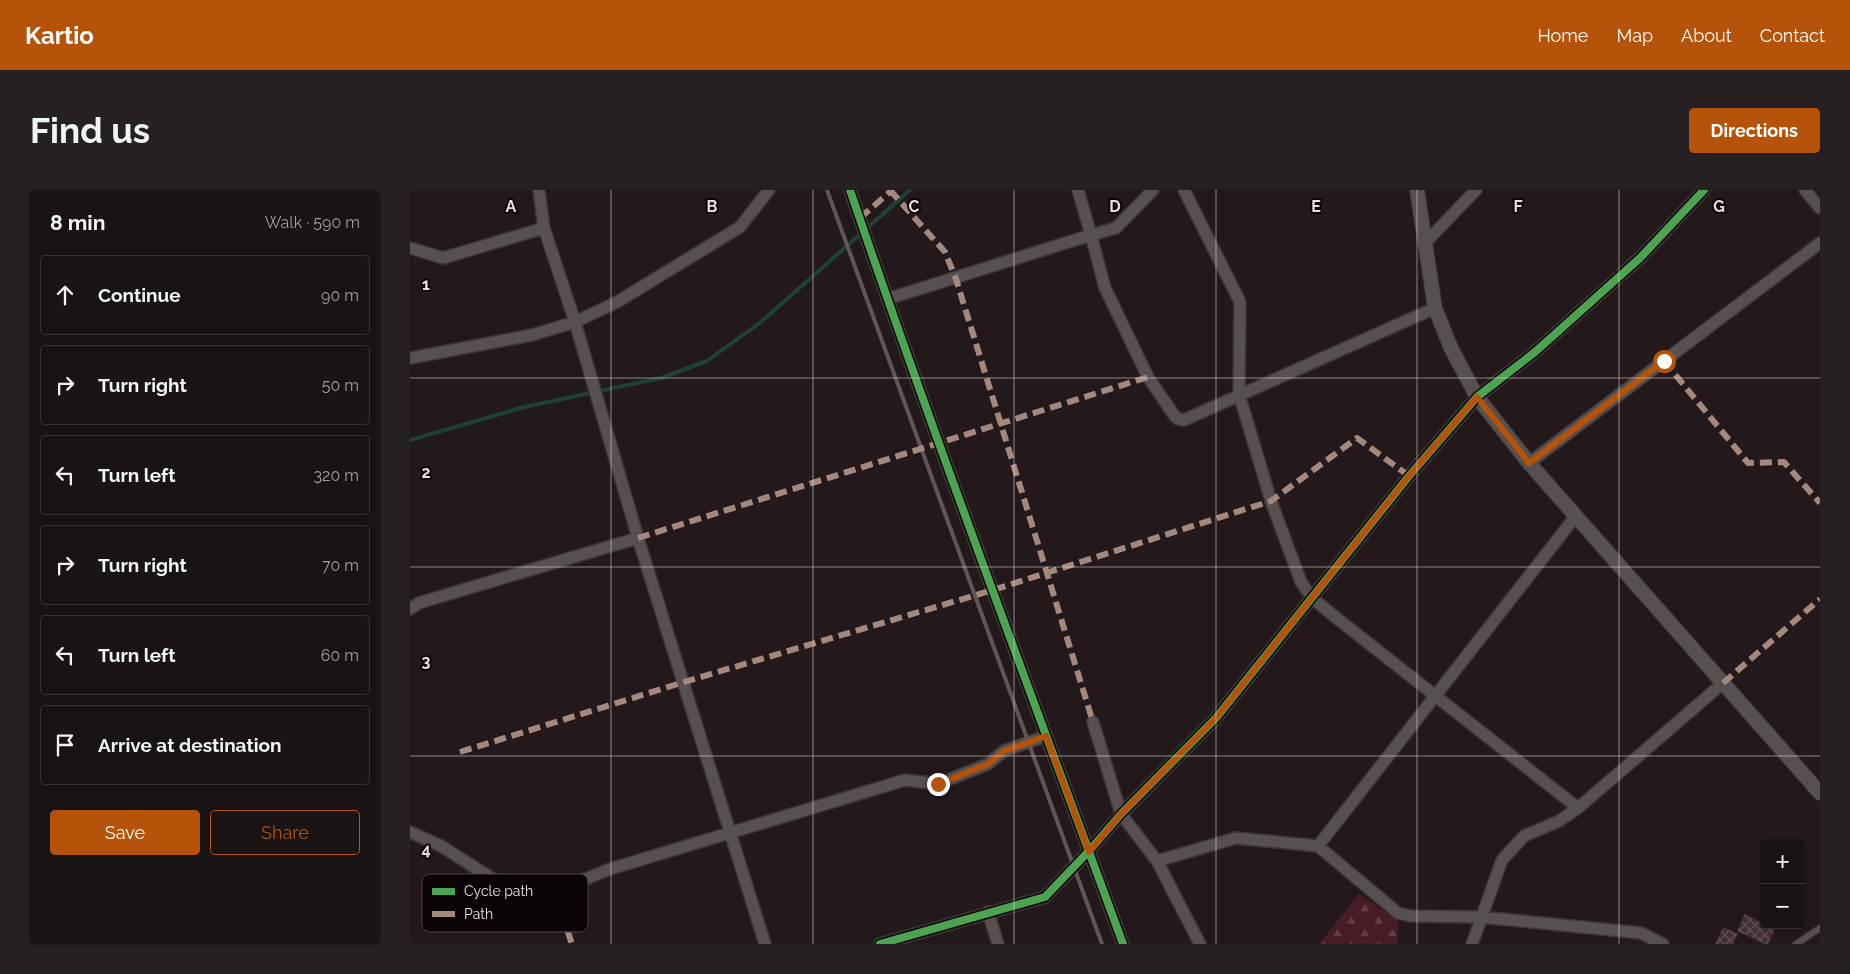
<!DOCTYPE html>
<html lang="en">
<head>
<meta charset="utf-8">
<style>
  body { margin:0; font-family:Raleway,sans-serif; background:#272022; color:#f1f3f6 }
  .controls { position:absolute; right:15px; bottom:15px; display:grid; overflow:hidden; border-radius:5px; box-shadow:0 1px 4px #0004 }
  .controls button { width:45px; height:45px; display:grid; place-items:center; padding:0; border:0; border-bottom:1px solid #383234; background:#1a1314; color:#f1f3f6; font:25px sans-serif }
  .stop { position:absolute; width:15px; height:15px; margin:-11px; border:4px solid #b45309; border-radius:50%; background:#fff }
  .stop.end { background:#b45309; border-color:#fff; box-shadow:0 1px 5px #0008 }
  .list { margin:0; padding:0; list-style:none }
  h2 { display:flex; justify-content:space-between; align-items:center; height:65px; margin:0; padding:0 20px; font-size:21px }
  h2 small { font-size:16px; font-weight:400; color:#9f9ea0 }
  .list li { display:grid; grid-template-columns:32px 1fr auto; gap:15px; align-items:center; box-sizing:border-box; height:80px; margin:0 10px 10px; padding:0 10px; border:1px solid #383234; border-radius:5px }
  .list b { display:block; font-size:19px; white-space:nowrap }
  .list em { font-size:16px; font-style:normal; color:#9f9ea0 }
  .actions { display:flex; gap:10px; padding:15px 20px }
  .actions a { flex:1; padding:11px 0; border:1px solid #b45309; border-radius:5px; text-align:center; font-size:18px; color:#b45309 }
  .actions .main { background:#b45309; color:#fff }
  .icon { flex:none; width:28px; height:28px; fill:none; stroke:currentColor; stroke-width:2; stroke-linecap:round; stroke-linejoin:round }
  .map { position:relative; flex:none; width:1410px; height:754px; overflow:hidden; border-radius:5px }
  header { display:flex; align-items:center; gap:30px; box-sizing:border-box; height:70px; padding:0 25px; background:#b45309; color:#fff }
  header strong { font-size:24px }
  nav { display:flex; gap:28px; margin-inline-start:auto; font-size:18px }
  .intro { display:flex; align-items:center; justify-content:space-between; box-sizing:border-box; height:120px; padding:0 30px }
  h1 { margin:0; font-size:35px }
  .button { padding:12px 22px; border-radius:5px; background:#b45309; color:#fff; font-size:18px; font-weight:700 }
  main { display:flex; gap:30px; padding:0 30px }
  aside { flex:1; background:#1a1314; border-radius:5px; box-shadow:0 1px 4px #0004 }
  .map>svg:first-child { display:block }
  .forest { fill:url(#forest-firs) }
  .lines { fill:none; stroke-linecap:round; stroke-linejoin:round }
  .stream { stroke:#1e403b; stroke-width:4 }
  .building { fill:url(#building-cross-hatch) }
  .service-casing { stroke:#3d3435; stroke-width:8 }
  .minor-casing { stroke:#3d3435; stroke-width:14 }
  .tertiary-casing { stroke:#3d3435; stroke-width:16 }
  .service { stroke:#575050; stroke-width:5.5 }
  .minor { stroke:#575050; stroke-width:11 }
  .tertiary { stroke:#575050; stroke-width:14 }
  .rail { stroke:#5e5657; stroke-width:4 }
  .quiet { stroke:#a5887d; stroke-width:6; stroke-dasharray:12 6; stroke-linecap:butt }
  .cycleway-casing { stroke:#0b0405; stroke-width:11 }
  .cycleway { stroke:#4ca352; stroke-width:8 }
  .route { stroke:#b45309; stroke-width:6 }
  .grid { fill:none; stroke:#ecdedf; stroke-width:1; stroke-opacity:0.55 }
  .key { fill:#0b0405; stroke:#4e4546; stroke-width:1 }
  .key-label { font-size:14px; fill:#ecdedf }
  .grid-label { font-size:16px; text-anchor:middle; font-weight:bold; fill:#ecdedf; stroke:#0b0405; stroke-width:4; stroke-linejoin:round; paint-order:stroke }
</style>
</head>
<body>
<header>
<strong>Kartio</strong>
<nav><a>Home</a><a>Map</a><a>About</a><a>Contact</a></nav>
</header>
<div class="intro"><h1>Find us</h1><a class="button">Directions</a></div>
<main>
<aside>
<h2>8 min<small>Walk · 590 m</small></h2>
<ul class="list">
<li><svg class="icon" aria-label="ahead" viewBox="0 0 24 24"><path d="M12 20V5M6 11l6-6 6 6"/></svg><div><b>Continue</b></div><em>90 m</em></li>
<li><svg class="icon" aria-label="right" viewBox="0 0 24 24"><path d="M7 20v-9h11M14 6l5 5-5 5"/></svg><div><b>Turn right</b></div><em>50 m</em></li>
<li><svg class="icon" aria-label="left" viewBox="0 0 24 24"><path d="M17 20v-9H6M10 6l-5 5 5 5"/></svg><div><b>Turn left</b></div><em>320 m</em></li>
<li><svg class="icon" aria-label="right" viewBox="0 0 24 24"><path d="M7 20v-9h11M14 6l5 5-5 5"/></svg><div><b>Turn right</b></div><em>70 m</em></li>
<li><svg class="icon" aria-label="left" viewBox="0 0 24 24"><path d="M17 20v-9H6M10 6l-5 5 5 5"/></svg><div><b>Turn left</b></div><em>60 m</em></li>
<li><svg class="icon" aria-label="arrive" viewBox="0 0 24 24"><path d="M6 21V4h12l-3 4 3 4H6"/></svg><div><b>Arrive at destination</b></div></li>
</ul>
<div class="actions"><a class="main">Save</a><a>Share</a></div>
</aside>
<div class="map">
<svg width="1410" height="754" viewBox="0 0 1410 754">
  <defs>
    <pattern id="forest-firs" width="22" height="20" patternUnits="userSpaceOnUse" patternTransform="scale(1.25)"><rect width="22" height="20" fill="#471c24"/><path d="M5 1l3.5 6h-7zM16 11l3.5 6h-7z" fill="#623d43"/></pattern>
    <pattern id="building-cross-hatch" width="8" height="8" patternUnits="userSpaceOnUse" patternTransform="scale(1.25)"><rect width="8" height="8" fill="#453134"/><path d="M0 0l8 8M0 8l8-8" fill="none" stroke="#604e51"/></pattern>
  </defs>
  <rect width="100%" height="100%" fill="#23191b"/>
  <path class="forest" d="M949 704 989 731 987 754H909Z"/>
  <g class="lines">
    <path class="stream" d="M0 250 114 217 251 188 297 171 351 132 500 0"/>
  </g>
  <path class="building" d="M1335 724 1354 734V735L1365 739 1358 754H1355L1327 741Z
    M1313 737 1328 744 1323 754H1305Z"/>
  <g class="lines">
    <g class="service-casing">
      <path id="service" d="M1386 754 1410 738"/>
    </g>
    <g class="minor-casing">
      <path id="minor" d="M129 0 134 38 165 132 228 348 355 754
        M440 0C526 253 621 503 713 754
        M743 0 706 38 681 45 695 98 738 187 764 225 768 229 774 230 1025 118
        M774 0 830 112 829 204 861 311 891 392 902 408 929 430 1168 618
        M1395 0 1410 18
        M1015 53 1066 0
        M0 58 33 68 134 38
        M477 109 681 45 668 0
        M0 168 122 145 165 132 207 112 322 42 330 37 359 0
        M1119 273 1410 53
        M0 419 9 413 22 409 228 348
        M683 532 711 624 747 671 790 754
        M0 642 31 656 83 689 133 710 146 707 156 697 200 679 495 590 528 594 578 574 594 561 636 546
        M908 656 1165 327
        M747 671 826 648 908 656 988 723 1001 726 1071 727 1231 743 1253 754
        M578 722 588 754
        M470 754 635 707 679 661 711 624 806 528 999 286 1067 207 1125 162 1230 68 1294 0
        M1062 754 1092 670 1114 646 1149 631 1168 618 1313 493"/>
    </g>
    <g class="tertiary-casing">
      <path id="tertiary" d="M1007 0 1025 118 1041 158 1067 207 1119 273 1410 603"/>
    </g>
    <use href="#service" class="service"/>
    <use href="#minor" class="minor"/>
    <use href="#tertiary" class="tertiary"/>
    <path class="rail" d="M417 0 692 754"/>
    <path class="quiet" d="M480 0 535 62 546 89 683 532
      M450 28 482 0
      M1254 171 1338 273 1374 272 1410 313
      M228 348 738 187
      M1313 493 1410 409
      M50 562 274 492 583 400 861 311 947 248 999 286
      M146 707 162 754"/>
    <g class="cycleway-casing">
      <path id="cycleway" d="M440 0C526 253 621 503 713 754
        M470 754 635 707 679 661 711 624 806 528 999 286 1067 207 1125 162 1230 68 1294 0"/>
    </g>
    <use href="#cycleway" class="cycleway"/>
  </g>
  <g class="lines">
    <path class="route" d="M528 594 578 574 594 561 636 546 679 662 711 624 806 528 999 286 1067 207 1119 273 1254 171"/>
  </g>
  <path class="grid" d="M201 0V754M403 0V754M604 0V754M806 0V754M1007 0V754M1209 0V754M0 188H1410M0 377H1410M0 566H1410"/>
  <rect x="12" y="684" width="166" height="58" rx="8" class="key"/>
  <rect x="22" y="698" width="23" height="7" fill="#4ca352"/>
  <rect x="22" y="721" width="23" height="6" fill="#a5887d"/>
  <g class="key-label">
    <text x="54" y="706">Cycle path</text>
    <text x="54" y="729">Path</text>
  </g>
  <g class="grid-label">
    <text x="101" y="22">A</text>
    <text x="302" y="22">B</text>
    <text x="504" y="22">C</text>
    <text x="705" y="22">D</text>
    <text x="906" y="22">E</text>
    <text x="1108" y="22">F</text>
    <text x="1309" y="22">G</text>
    <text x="16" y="100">1</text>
    <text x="16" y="288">2</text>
    <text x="16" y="477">3</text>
    <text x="16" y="665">4</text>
  </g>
</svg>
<div class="controls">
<button>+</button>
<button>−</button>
</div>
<div class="stop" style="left:1254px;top:171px"></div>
<div class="stop end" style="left:528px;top:594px"></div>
</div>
</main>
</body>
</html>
